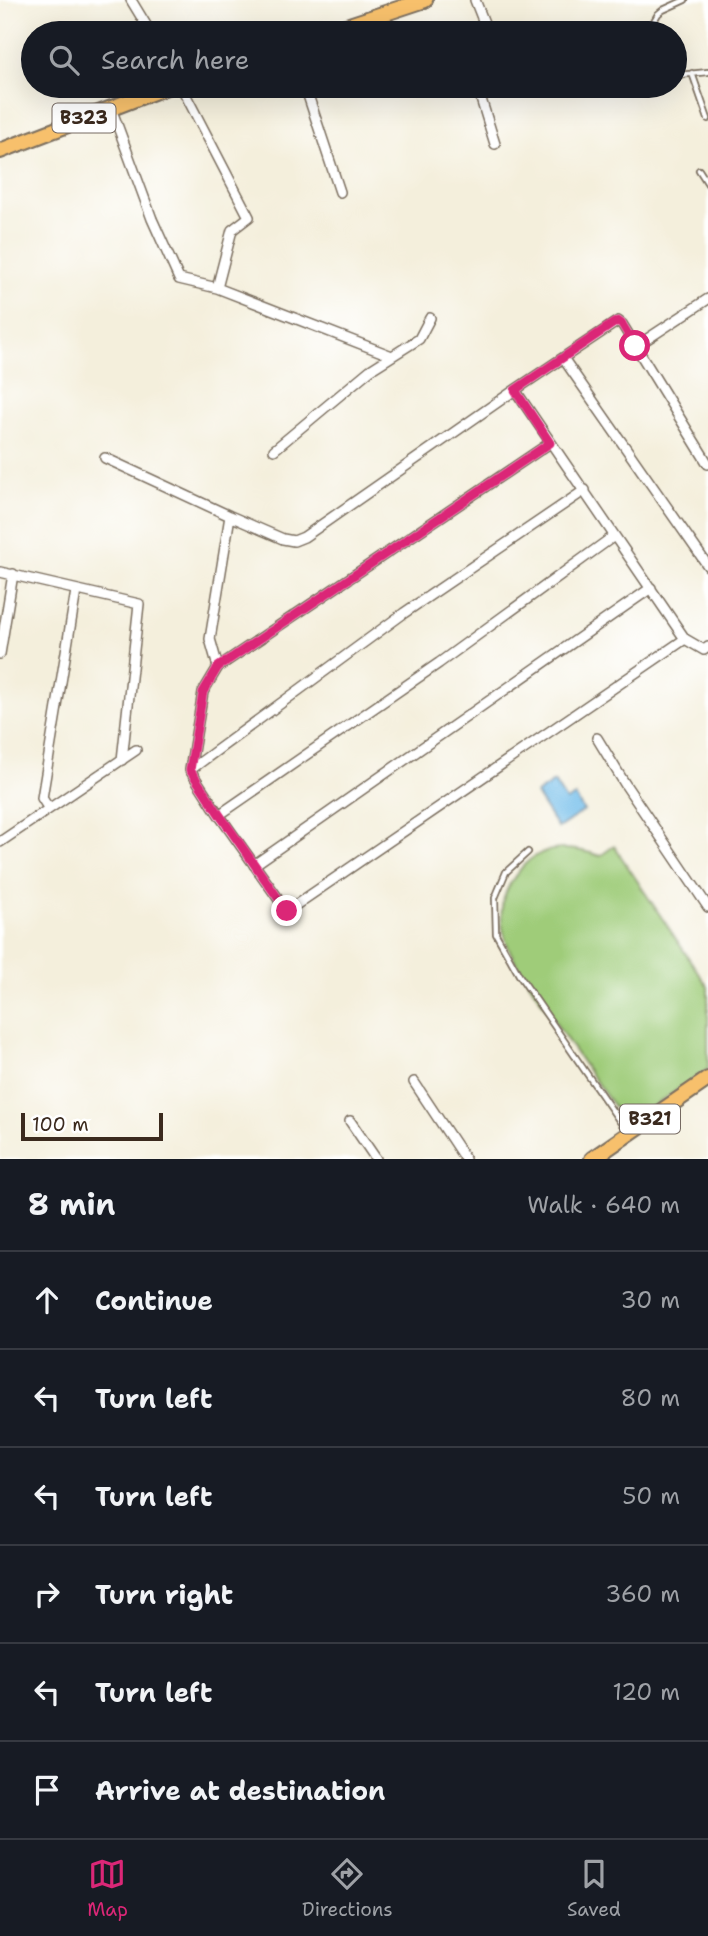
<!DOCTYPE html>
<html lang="en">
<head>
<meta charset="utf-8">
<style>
  body { margin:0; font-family:"Shantell Sans",sans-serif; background:#20242c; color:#f1f3f6 }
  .scale { position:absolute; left:21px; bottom:18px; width:142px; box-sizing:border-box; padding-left:7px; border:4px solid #3b2a1e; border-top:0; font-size:19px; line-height:24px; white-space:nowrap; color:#3b2a1e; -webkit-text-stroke:5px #fff; paint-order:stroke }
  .stop { position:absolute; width:21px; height:21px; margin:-16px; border:5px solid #db2777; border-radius:50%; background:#fff }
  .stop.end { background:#db2777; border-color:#fff; box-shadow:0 2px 7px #0008 }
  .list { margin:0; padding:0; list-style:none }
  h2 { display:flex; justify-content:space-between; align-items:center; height:91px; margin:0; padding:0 28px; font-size:30px }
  h2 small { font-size:23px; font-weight:400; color:#9ea1a6 }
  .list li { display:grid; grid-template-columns:46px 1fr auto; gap:21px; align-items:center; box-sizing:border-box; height:98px; padding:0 28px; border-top:2px solid #363941 }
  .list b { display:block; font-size:26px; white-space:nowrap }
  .list em { font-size:23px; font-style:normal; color:#9ea1a6 }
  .icon { flex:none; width:38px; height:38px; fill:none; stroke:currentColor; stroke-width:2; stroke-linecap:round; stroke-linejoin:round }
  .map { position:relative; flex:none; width:708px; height:1159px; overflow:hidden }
  .search { position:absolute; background:#171b24; box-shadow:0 7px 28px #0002; left:21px; right:21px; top:21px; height:77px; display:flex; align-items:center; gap:18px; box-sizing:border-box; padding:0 24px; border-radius:38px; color:#9ea1a6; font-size:26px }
  .sheet { height:679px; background:#171b24 }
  nav { display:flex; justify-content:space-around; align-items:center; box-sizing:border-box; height:98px; border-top:2px solid #363941; background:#171b24; font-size:19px; color:#9ea1a6 }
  nav a { display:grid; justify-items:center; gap:4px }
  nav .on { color:#db2777 }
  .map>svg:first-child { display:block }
  .green { fill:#9fcc79; stroke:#6d7b4c; stroke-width:2 }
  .water { fill:#6fbce9; stroke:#557384; stroke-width:2 }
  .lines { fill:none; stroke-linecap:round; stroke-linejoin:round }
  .service-casing { stroke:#7c6f60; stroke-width:8 }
  .minor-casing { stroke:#7c6f60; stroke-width:12 }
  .primary-casing { stroke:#7c6f60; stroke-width:18 }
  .service { stroke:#fff; stroke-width:4.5 }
  .minor { stroke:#fff; stroke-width:9 }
  .primary { stroke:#f7c06c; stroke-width:14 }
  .route { stroke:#db2777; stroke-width:9 }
  .labels { text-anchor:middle; stroke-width:5; stroke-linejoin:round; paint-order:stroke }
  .shield { fill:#fff; stroke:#766a62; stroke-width:2 }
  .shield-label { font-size:18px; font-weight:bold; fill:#3b2a1e }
</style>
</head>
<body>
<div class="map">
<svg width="708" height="1159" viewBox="0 0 708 1159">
  <rect width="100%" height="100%" fill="#fff"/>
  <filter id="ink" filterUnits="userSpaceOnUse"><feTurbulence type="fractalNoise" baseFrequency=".0143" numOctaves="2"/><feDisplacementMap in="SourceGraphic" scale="14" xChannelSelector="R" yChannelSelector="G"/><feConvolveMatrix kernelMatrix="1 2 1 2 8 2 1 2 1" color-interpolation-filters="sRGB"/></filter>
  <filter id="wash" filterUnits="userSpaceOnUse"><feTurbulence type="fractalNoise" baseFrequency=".00686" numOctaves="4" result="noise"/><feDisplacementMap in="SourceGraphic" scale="28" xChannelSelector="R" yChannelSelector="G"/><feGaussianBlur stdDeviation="1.57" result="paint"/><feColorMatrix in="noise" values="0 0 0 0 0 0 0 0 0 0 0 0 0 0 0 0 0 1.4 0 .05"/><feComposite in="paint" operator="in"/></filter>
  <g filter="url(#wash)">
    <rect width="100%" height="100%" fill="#f4efdc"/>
    <path class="green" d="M614 846 708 987V1069L627 1124C595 1082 565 1038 536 993 521 968 505 952 502 922 499 900 510 880 525 864 545 844 575 847 600 856Z"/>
    <path class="water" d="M554 782 566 801 575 796 584 811 558 828 536 794Z"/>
  </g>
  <g filter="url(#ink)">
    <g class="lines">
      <g class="service-casing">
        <path id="service" d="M658 33 654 21 658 14 663 10 685 0
          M675 72 679 75 708 72
          M692 73 708 119
          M699 170 708 184
          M528 852 506 872 495 898 496 934 519 975 627 1132"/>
      </g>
      <g class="minor-casing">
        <path id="minor" d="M131 0 151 33
          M475 0 488 33
          M181 86 249 217 232 230 217 288
          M305 86 340 192
          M477 86 495 144
          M111 108 152 219 179 279 217 288 392 356
          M635 347 708 299
          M563 358 708 566
          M515 390 685 639
          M274 450 370 370 419 339 430 318
          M105 458 230 516 283 539 294 541 304 537 515 390 618 321 622 324 708 464
          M230 516 210 639 218 667 203 692 190 770 219 815 287 911 685 639 704 650 708 647
          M0 572 139 604 122 760
          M0 654 13 574
          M218 667 550 443
          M597 738 625 784 708 907
          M190 770 404 613 585 490
          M49 809 42 798 76 591
          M219 815 439 663 614 536
          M0 842 136 750
          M254 865 651 588
          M414 1082 465 1159
          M350 1121 376 1159"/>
      </g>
      <g class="primary-casing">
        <path id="primary" d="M325 33 425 0
          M0 151 169 86
          M592 1159 708 1079"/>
      </g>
      <use href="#service" class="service"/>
      <use href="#minor" class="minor"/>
      <use href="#primary" class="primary"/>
    </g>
  </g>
  <g class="lines" filter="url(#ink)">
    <path class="route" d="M287 911 219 814 190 770 203 692 218 667 550 443 515 390 614 323 618 321 622 324 635 346"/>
  </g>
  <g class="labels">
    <g class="shield">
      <rect x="52.5" y="103.5" width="63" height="29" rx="5"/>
      <rect x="620" y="1104.5" width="60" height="29" rx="5"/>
    </g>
    <g class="shield-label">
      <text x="84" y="124">B323</text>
      <text x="650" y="1125">B321</text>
    </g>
  </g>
</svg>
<div class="scale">100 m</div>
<div class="stop" style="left:635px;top:346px"></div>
<div class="stop end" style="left:287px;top:911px"></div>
<div class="search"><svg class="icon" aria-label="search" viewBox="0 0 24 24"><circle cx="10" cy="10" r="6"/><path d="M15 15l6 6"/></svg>Search here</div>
</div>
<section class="sheet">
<h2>8 min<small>Walk · 640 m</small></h2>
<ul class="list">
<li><svg class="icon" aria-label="ahead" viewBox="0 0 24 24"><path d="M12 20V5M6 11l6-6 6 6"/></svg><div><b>Continue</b></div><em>30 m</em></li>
<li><svg class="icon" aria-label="left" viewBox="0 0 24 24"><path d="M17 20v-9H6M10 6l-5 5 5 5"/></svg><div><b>Turn left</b></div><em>80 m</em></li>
<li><svg class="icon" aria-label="left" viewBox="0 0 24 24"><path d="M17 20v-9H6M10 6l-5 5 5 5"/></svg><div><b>Turn left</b></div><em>50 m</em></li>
<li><svg class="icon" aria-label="right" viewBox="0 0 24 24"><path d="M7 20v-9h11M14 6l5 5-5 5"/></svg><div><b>Turn right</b></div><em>360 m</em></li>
<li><svg class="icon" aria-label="left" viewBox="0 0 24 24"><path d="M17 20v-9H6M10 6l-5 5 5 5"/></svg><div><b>Turn left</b></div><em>120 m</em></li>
<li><svg class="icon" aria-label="arrive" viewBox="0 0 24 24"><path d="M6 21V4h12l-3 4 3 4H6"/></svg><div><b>Arrive at destination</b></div></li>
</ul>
</section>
<nav>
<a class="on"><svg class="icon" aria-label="map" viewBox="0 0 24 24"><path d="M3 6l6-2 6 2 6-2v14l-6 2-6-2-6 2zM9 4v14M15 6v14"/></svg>Map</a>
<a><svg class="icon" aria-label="directions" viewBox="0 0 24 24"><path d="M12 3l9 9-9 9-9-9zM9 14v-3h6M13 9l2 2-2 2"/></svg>Directions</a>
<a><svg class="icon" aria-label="saved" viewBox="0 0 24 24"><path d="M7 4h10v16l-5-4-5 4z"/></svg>Saved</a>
</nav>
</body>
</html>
